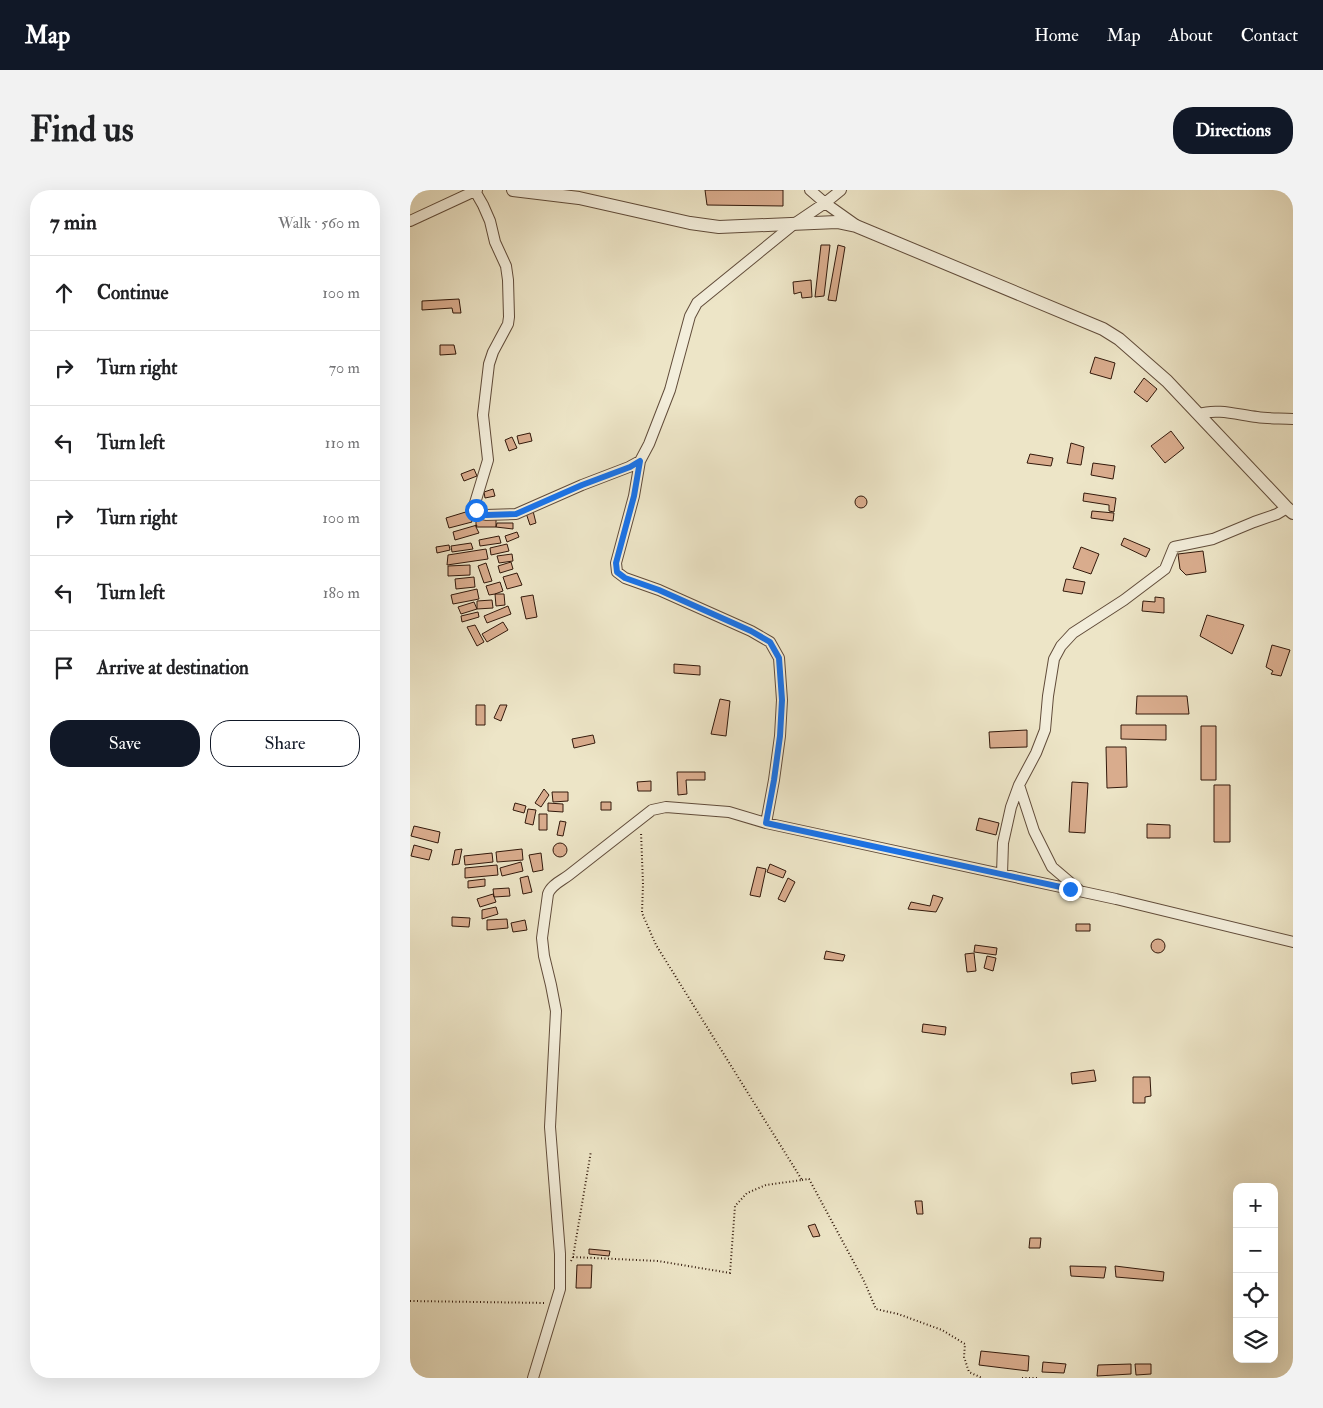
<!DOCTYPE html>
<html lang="en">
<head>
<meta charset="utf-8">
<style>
  body { margin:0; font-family:"IM FELL Double Pica",serif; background:#f2f2f2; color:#202124 }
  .controls { position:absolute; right:15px; bottom:15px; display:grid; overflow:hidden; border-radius:10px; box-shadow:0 5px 20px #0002 }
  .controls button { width:45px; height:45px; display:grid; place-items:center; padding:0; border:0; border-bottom:1px solid #e0e0e0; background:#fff; color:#202124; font:25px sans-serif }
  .stop { position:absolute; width:15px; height:15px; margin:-11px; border:4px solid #1a73e8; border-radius:50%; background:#fff }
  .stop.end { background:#1a73e8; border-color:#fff; box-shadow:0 1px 5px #0008 }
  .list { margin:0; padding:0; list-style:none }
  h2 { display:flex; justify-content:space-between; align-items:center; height:65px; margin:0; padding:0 20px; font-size:21px }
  h2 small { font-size:16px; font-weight:400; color:#757577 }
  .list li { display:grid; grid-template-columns:32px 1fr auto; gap:15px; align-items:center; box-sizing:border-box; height:75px; padding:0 20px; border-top:1px solid #e0e0e0 }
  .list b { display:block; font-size:19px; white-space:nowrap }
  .list em { font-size:16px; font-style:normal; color:#757577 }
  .actions { display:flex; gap:10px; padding:15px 20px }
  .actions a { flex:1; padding:11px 0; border:1px solid #111827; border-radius:20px; text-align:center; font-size:18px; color:#111827 }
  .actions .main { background:#111827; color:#fff }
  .icon { flex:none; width:28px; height:28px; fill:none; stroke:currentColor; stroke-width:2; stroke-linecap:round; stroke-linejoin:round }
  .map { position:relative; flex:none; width:883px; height:1188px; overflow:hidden; border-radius:20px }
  header { display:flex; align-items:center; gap:30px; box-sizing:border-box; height:70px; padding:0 25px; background:#111827; color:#fff }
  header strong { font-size:24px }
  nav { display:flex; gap:28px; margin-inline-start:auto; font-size:18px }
  .intro { display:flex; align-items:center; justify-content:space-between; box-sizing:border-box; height:120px; padding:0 30px }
  h1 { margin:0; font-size:35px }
  .button { padding:12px 22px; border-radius:20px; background:#111827; color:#fff; font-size:18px; font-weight:700 }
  main { display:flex; gap:30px; padding:0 30px }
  aside { flex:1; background:#fff; border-radius:20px; box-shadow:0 5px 20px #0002 }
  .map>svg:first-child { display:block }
  .building { fill:#d9ac8d; stroke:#32190b }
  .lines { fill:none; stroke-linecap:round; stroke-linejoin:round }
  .minor-casing { stroke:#614c3a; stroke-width:12 }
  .tertiary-casing { stroke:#614c3a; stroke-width:14 }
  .path { stroke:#32190b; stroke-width:2; stroke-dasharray:1 2.5; stroke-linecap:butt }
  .minor { stroke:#f3eedb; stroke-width:10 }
  .tertiary { stroke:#f3eedb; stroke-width:12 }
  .route { stroke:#1a73e8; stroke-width:6 }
</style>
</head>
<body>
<header>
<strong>Map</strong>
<nav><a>Home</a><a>Map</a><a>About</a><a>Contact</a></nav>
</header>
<div class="intro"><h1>Find us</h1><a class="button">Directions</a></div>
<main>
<aside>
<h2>7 min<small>Walk · 560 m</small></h2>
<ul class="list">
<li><svg class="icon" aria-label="ahead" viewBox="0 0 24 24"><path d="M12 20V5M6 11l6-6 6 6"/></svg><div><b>Continue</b></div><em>100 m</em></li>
<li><svg class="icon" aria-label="right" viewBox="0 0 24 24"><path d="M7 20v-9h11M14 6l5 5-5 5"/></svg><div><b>Turn right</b></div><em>70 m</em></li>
<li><svg class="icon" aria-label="left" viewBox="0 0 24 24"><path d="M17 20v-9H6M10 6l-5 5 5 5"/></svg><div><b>Turn left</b></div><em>110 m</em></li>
<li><svg class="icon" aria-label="right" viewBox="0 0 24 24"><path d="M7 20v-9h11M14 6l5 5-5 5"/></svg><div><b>Turn right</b></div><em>100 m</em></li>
<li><svg class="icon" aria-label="left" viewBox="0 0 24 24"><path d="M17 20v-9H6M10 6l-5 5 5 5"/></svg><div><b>Turn left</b></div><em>180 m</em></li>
<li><svg class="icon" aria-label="arrive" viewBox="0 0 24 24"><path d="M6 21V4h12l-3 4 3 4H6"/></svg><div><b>Arrive at destination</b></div></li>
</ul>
<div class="actions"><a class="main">Save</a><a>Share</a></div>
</aside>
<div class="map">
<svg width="883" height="1188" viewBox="0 0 883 1188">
  <rect width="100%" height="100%" fill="#ede5c7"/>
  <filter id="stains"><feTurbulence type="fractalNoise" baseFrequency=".004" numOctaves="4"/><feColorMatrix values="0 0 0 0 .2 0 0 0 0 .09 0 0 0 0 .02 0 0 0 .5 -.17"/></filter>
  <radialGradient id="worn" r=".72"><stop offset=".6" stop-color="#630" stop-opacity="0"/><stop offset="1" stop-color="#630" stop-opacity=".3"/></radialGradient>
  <path class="building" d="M295 0H373V16L297 15Z
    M411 55H420L414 106 405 107Z
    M428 55 435 57 426 111 418 110Z
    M401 90 402 107 392 108 391 102 384 104 383 92Z
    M49 109 51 123H43L42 118 12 120V111Z
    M30 155H44L46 164 30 165Z
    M685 167 705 173 701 189 680 183Z
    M734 188 747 199 737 212 724 202Z
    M761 241 774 258 755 273 741 256Z
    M120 243 122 251 109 254 107 246Z
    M102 247 107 258 99 261 95 250Z
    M661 253 674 257 671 275 657 273Z
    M620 264 643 268 641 276 617 273Z
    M683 273 705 276 703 289 681 285Z
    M64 279 67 286 54 291 51 284Z
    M83 299 85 306 75 308 74 302Z
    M674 303 706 308 704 322 699 321V315L673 311Z
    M445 312a6 6 0 1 1 12 0a6 6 0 1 1-12 0Z
    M59 321 62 332 39 338 36 328Z
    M123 321 126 333 120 335 116 323Z
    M682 321 704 323 703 331 681 328Z
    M66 329H86V337H66Z
    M87 333H103V339L86 337Z
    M67 335 66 337 69 343 45 350 43 342Z
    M107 342 109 347 97 352 95 346Z
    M89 346 91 353 70 356 69 350Z
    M714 348 740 359 736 367 711 355Z
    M61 353 63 359 42 362 41 356Z
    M97 354 99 361 81 365 80 358Z
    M39 355 40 360 27 363 26 357Z
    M671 357 689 364 681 384 663 378Z
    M76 359 78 369 37 375 38 365Z
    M793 361 796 382 776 385 770 379 768 364Z
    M102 364 103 371 89 373 87 366Z
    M101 372 103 379 90 383 88 376Z
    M76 373 82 391 74 393 68 376Z
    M60 375V385L38 386V376Z
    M107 383 112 395 97 399 93 387Z
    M64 387 65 397 46 399 45 389Z
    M656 389 675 392 672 404 653 401Z
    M90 392 93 401 85 404 79 405 76 396Z
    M67 399 69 409 43 414 41 405Z
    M85 404H94L95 415 86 416Z
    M123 405 127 427 116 429 111 407Z
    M745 407 754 408V423L732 421 733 411 745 412Z
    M82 410 83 418 67 419V411Z
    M64 412 67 419 51 424 48 417Z
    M98 416 101 424 77 433 74 426Z
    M68 422 69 427 52 432 51 426Z
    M797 425 834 435 822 464 790 446Z
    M93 432 98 440 77 452 72 444Z
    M65 435 74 452 67 456 57 437Z
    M862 455 880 460 871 486 861 484 863 481 856 477Z
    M264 474 290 476V485L264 483Z
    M727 506H777L779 524H726Z
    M310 509 320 511 316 546 301 544Z
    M66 515H75V535H66Z
    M90 515H97L91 531 84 528Z
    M711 535H756V550L711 549Z
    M791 536H806V590H791Z
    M617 540V557L580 558 579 542Z
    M183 545 185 553 164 558 162 549Z
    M696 557H716L717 597 697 598Z
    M267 582H295V590H276L277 604 268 605Z
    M241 591V601H228L227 592Z
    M662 592 678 593 675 643 659 642Z
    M804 595H820V652H804Z
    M134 599 139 605 131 617 125 613Z
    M142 602H158V611L143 612Z
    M191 612H201V620H191Z
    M105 613 116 616 114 623 103 620Z
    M138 613 153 614V622L138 621Z
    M118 619 126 620 123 635 115 633Z
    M129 624H137V640H129Z
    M569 628 589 633 586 645 566 640Z
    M150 631 156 632 153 646 147 645Z
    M737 634 760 635V648H737Z
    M4 636 30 642 28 653 1 646Z
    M143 660a7 7 0 1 1 14 0a7 7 0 1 1-14 0Z
    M4 655 22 660 19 670 1 666Z
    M52 659 49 674 42 675 45 660Z
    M112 659 113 670 87 672 86 662Z
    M82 663 83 672 55 675 54 666Z
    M131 663 133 680 123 682 119 665Z
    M111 672 113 681 92 686 90 678Z
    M360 674 376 681 373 688 357 682Z
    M87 675 88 685 55 688V678Z
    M347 677 356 679 350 707 340 705Z
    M118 686 122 702 113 704 110 688Z
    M378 688 385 692 375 712 368 709Z
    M75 689V696L58 698V691Z
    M99 698 100 706 84 707 83 699Z
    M83 704 86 712 70 717 67 709Z
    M523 705 533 708 526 722 498 719 501 712 520 716Z
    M86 717 88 724 72 729V720Z
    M42 727 60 728 59 737 42 736Z
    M97 729 98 738 77 740V730Z
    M115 730 117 740 103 742 101 733Z
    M666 734H680V741H666Z
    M741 756a7 7 0 1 1 14 0a7 7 0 1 1-14 0Z
    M565 755 587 758 586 765 564 762Z
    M416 761 435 765 433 771 414 769Z
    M564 763 566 781 557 782 555 764Z
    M577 766 586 768 583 781 574 778Z
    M513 834 536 837 535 845 512 842Z
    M684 880 686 891 662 894 661 883Z
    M723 887H740L741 906 735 907V913H723Z
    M505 1011H512L513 1024H507Z
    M405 1034 410 1046 403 1047 398 1036Z
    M620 1048H631L630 1058H619Z
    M179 1059 200 1061 199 1066 179 1064Z
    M167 1075H182L181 1098H166Z
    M660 1076 696 1077 694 1088 661 1086Z
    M705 1076 754 1082 753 1091 706 1087Z
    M571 1161 619 1166 618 1181 569 1175Z
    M633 1172 656 1174 654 1183 632 1182Z
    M721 1174V1184L687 1186 688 1175Z
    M725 1174H741V1184L726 1185Z"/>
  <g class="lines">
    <g class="minor-casing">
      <path id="minor" d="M400 0 415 13 446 35
        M65 1 73 15 80 31 85 52 96 76 98 90 99 127 98 134 83 162 79 174 73 225 78 270 65 313 66 320 72 324 76 325 106 324 172 295 219 277 230 271 239 254 260 200 280 126 287 113 384 34 415 13 431 0
        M0 31 67 0
        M789 224C807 218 829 225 847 227 859 229 871 228 883 229
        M230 271 224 306 206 373 207 382 215 388 249 400 341 441 360 452 369 468 372 510 370 546 364 590 356 633
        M609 595 624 641 642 677 669 700
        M592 684 593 653 601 617 609 595 626 563 635 540 638 506 644 469 651 456 663 443 714 410 755 379 764 357 803 349 844 332 867 324 877 318
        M123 1188 150 1099V1064L140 937 146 821 141 795 134 766 132 748 138 704C141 695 151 691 159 685L242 620 256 617 319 622 356 633 706 709 883 752"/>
    </g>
    <g class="tertiary-casing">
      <path id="tertiary" d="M103 0 169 8 280 33 309 37 427 32 446 36 693 139 709 149 757 191 877 318 883 323"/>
    </g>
    <path class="path" d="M392 990 399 989 454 1091 466 1119 488 1124 532 1140 555 1154 554 1167 559 1182 572 1188
      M163 1067 248 1071 320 1083 325 1016 337 1003 356 995 392 990 246 755 232 723 233 694 231 642
      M161 1071 163 1067 181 961
      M0 1111 136 1113
      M612 1188H628"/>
    <use href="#minor" class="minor"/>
    <use href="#tertiary" class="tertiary"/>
  </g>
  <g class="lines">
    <path class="route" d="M66 320 72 324 76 325 106 324 172 295 220 277 230 271 224 306 206 373 207 382 215 388 249 400 341 441 360 452 369 468 372 510 370 546 364 590 356 633 660 699"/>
  </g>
  <rect width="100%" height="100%" filter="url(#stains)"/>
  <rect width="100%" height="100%" fill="url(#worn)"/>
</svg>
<div class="controls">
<button>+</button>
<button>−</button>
<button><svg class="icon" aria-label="locate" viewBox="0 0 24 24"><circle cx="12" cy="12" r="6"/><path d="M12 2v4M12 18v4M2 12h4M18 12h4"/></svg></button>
<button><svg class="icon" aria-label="layers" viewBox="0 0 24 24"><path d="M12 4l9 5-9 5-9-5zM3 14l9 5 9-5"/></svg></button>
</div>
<div class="stop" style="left:66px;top:320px"></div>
<div class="stop end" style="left:660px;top:699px"></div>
</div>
</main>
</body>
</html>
